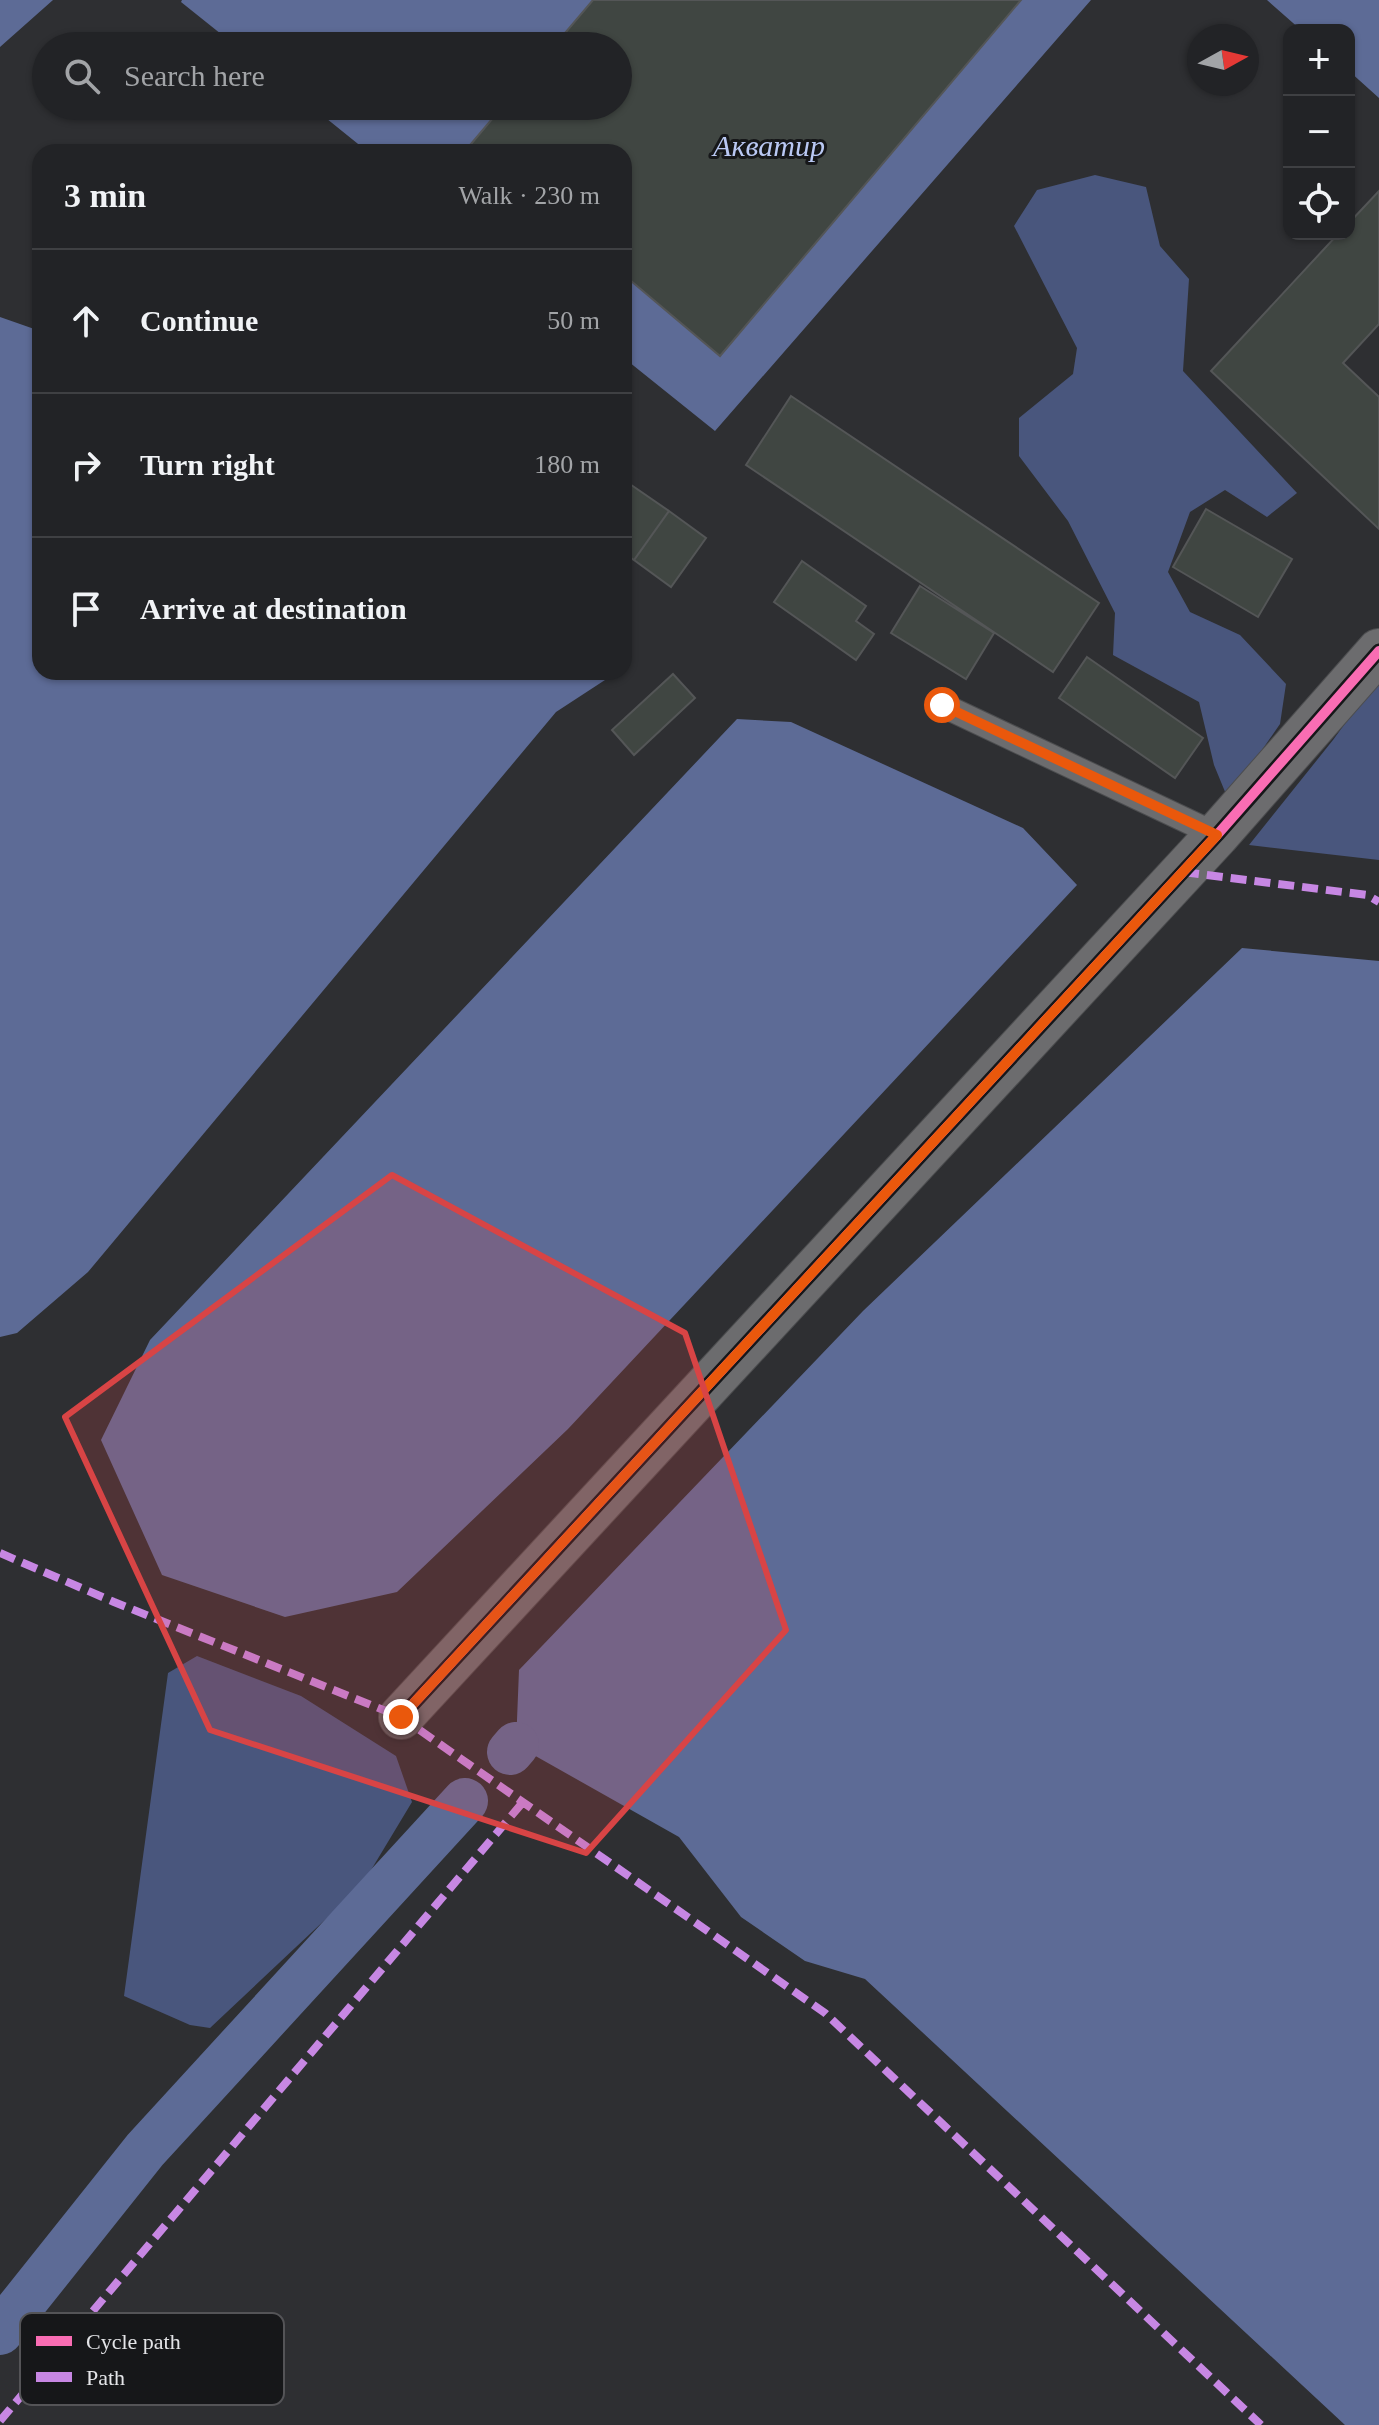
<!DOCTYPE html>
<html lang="en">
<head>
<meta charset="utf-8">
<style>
  body { margin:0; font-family:Georgia,serif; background:#2a2b2e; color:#f1f3f6 }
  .controls { position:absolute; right:24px; top:24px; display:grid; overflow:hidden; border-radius:16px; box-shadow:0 2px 6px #0004 }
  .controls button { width:72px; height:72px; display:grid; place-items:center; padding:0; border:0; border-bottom:2px solid #3f4043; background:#222326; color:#f1f3f6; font:40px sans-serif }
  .compass { position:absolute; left:1187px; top:24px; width:72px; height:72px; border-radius:50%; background:#222326; box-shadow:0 2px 6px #0004; rotate:82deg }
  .stop { position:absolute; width:24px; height:24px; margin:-18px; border:6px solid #ea580c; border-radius:50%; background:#fff }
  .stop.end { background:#ea580c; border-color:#fff; box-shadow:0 2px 8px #0008 }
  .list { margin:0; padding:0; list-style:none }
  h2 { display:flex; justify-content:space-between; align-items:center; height:104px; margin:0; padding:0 32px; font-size:34px }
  h2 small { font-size:26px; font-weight:400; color:#a2a4a7 }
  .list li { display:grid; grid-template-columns:52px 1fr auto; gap:24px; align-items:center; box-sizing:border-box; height:144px; padding:0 32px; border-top:2px solid #3f4043 }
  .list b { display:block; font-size:30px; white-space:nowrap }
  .list em { font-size:26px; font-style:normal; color:#a2a4a7 }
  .icon { flex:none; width:44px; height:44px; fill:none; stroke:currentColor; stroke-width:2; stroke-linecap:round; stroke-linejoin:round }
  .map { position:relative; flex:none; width:1379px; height:2425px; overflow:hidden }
  .search { position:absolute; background:#222326; box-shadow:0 2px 6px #0004; left:32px; top:32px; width:600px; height:88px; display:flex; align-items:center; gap:20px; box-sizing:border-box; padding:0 28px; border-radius:44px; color:#a2a4a7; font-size:30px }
  .panel { position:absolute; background:#222326; box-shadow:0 2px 6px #0004; left:32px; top:144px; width:600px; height:536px; border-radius:24px }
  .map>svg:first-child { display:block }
  .forest { fill:#49567d }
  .water { fill:#5d6b96 }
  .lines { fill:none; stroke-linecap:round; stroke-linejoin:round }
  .canal { stroke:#5d6b96; stroke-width:46 }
  .building { fill:#404642; stroke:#545657; stroke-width:2 }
  .service-casing { stroke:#4c4d4f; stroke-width:26 }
  .minor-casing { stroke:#4c4d4f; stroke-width:46 }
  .service { stroke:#6c6c6e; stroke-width:24 }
  .minor { stroke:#6c6c6e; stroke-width:44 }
  .quiet { stroke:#c787e3; stroke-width:8; stroke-dasharray:16 8; stroke-linecap:butt }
  .cycleway-casing { stroke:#161719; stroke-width:15 }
  .cycleway { stroke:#f96db3; stroke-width:10 }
  .route { stroke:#ea580c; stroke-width:10 }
  .marked { fill:#d84445; fill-opacity:0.2; stroke:#d84445; stroke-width:6; stroke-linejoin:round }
  .labels { text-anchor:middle; stroke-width:6; stroke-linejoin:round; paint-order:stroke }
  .water-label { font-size:30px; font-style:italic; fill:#b9c8f3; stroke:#161719 }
  .key { fill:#161719; stroke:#545457; stroke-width:2 }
  .key-label { font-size:22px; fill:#e3e4e7 }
</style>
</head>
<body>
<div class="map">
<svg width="1379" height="2425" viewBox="0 0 1379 2425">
  <rect width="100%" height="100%" fill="#2e2f32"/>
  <path class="forest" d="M1095 175 1146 187 1160 246 1189 279 1183 371 1297 493 1267 517 1225 490 1190 512 1168 572 1190 612 1240 635 1286 684 1280 724 1228 799 1214 765 1199 702 1113 655 1115 613 1068 521 1019 456V418L1073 374 1077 348 1014 226 1037 190Z
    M1379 677V860L1249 845 1333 740Z
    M197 1656 301 1696 396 1756 412 1802 362 1885 210 2028 190 2025 124 1996 168 1673Z"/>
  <path class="water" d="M0 0H53L0 47Z
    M182 0H1091L715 431 624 358V152H368L311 106H618V46H236L181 2Z
    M1267 0H1379V98L1349 71V30H1301Z
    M0 317 40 331V672H602L605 680 556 712 88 1272 17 1333 0 1337Z
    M737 719 791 722 1023 828 1077 885 568 1429 397 1592 285 1617 162 1575 101 1440 150 1340Z
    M1242 948 1379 961V2425H1345L865 1979 805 1961 741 1917 679 1837 516 1745 519 1670 863 1311Z"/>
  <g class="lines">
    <path class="canal" d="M510 1752 516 1745
      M0 2332 145 2150 465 1801"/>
  </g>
  <path class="building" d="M593 0H1021L720 356 624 275V152H480L471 144 503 106H618V46H554Z
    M1379 191V324L1343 363 1379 397V529L1211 371 1338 234H1349V223Z
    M791 396 1099 603 1053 672 746 465Z
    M624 480 669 511 634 560 624 553Z
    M1206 509 1292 559 1258 617 1173 567Z
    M669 511 706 538 671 587 634 560Z
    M802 561 866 606 856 621 874 634 856 660 774 602Z
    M920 586 994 633 966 679 891 633Z
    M1087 657 1203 738 1175 778 1059 698Z
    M673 674 695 698 634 755 612 730Z"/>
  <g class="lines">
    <g class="service-casing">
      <path id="service" d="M942 705 1217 835"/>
    </g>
    <g class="minor-casing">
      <path id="minor" d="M401 1717 1217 835 1379 651"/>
    </g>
    <use href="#service" class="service"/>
    <use href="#minor" class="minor"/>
    <path class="quiet" d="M1183 872 1367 895 1379 902
      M0 1553 114 1602 401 1717 825 2013 1261 2425
      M0 2421 523 1802"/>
    <g class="cycleway-casing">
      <path id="cycleway" d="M401 1717 1217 835 1379 651"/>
    </g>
    <use href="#cycleway" class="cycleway"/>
  </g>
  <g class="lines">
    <path class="route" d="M401 1717 1217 835 942 705"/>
  </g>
  <path class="marked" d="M392 1175 685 1333 786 1630 586 1853 210 1730 65 1417Z"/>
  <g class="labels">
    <g class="water-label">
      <text x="769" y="156">Акватир</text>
    </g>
  </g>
  <rect x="20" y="2313" width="264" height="92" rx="12" class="key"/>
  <rect x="36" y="2336" width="36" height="10" fill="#f96db3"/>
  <rect x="36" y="2372" width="36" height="10" fill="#c787e3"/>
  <g class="key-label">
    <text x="86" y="2349">Cycle path</text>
    <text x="86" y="2385">Path</text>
  </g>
</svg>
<div class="controls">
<button>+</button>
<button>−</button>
<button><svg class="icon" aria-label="locate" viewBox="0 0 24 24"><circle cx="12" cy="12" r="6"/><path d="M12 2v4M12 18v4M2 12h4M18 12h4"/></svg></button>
</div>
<svg class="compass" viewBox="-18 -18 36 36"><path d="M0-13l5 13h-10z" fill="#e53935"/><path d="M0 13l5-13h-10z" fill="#a2a4a7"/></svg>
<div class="stop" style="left:942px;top:705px"></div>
<div class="stop end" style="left:401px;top:1717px"></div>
<div class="search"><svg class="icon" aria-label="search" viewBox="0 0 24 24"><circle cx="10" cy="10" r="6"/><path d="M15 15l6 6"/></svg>Search here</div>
<section class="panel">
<h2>3 min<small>Walk · 230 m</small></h2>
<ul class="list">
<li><svg class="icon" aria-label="ahead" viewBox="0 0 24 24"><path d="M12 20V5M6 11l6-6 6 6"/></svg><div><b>Continue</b></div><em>50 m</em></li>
<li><svg class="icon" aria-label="right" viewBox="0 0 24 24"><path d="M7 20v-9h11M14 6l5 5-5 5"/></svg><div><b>Turn right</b></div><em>180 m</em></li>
<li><svg class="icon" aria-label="arrive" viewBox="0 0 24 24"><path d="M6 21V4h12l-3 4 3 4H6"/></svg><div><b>Arrive at destination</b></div></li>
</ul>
</section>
</div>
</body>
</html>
